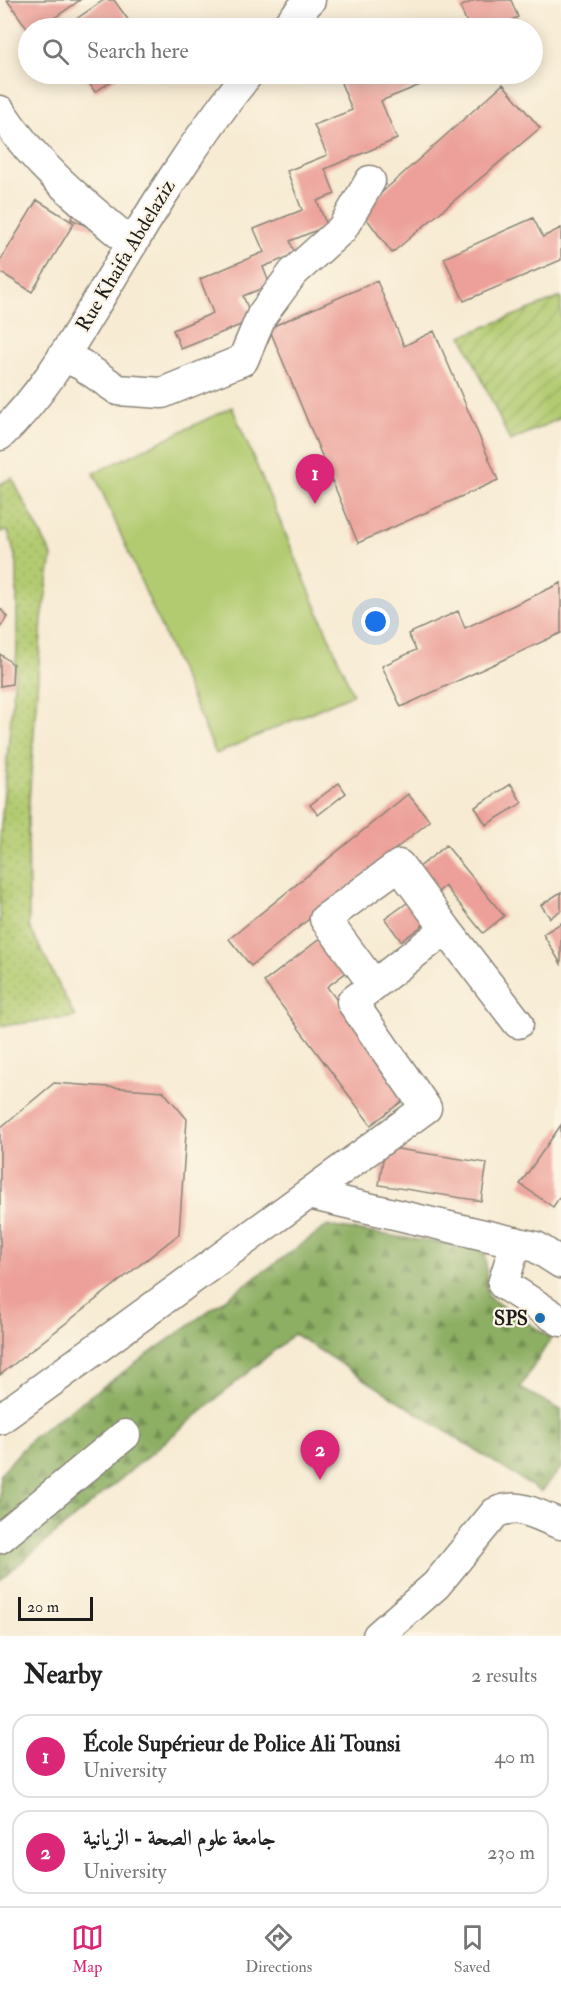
<!DOCTYPE html>
<html lang="en">
<head>
<meta charset="utf-8">
<style>
  body { margin:0; font-family:"IM FELL Double Pica",Amiri,serif; background:#f2f2f2; color:#222 }
  .scale { position:absolute; left:18px; bottom:15px; width:75px; box-sizing:border-box; padding-left:6px; border:3px solid #1c1c1c; border-top:0; font-size:16px; line-height:21px; white-space:nowrap; color:#1c1c1c; -webkit-text-stroke:4px #fcf5e5; paint-order:stroke }
  .you { position:absolute; left:376px; top:622px; width:21px; height:21px; margin:-15px; border:4px solid #fff; border-radius:50%; background:#1a73e8; box-shadow:0 0 0 9px #1a73e833 }
  .badge { display:grid; place-items:center; width:39px; height:39px; border-radius:50%; background:#db2777; color:#fff; font-size:20px; font-weight:700 }
  .pin { position:absolute; translate:-50% -50px; filter:drop-shadow(0 2px 3px #0008) }
  .pin::after { content:''; position:absolute; top:32px; width:21px; height:18px; background:inherit; clip-path:polygon(0 0,100% 0,50% 100%) }
  .list { margin:0; padding:0; list-style:none }
  h2 { display:flex; justify-content:space-between; align-items:center; height:78px; margin:0; padding:0 24px; font-size:26px }
  h2 small { font-size:20px; font-weight:400; color:#767676 }
  .list li { display:grid; grid-template-columns:39px 1fr auto; gap:18px; align-items:center; box-sizing:border-box; height:84px; margin:0 12px 12px; padding:0 12px; border:2px solid #e0e0e0; border-radius:18px }
  .list b { display:block; font-size:22px; white-space:nowrap }
  .list p { margin:0; font-size:20px; white-space:nowrap; color:#767676 }
  .list em { font-size:20px; font-style:normal; color:#767676 }
  .icon { flex:none; width:33px; height:33px; fill:none; stroke:currentColor; stroke-width:2; stroke-linecap:round; stroke-linejoin:round }
  .map { position:relative; flex:none; width:561px; height:1636px; overflow:hidden }
  .search { position:absolute; background:#fff; box-shadow:0 3px 15px #0003; left:18px; right:18px; top:18px; height:66px; display:flex; align-items:center; gap:15px; box-sizing:border-box; padding:0 21px; border-radius:33px; color:#767676; font-size:22px }
  .sheet { height:270px; background:#fff }
  nav { display:flex; justify-content:space-around; align-items:center; box-sizing:border-box; height:84px; border-top:2px solid #e0e0e0; background:#fff; font-size:16px; color:#767676 }
  nav a { display:grid; justify-items:center; gap:3px }
  nav .on { color:#db2777 }
  .map>svg:first-child { display:block }
  .grass { fill:url(#grass-dots); stroke:#677446; stroke-width:1.5 }
  .forest { fill:url(#forest-firs); stroke:#546640; stroke-width:1.5 }
  .garden { fill:url(#garden-furrows); stroke:#677446; stroke-width:1.5 }
  .pitch { fill:#b2cb71; stroke:#677446; stroke-width:1.5 }
  .building { fill:#eca099 }
  .lines { fill:none; stroke-linecap:round; stroke-linejoin:round }
  .minor-casing { stroke:#8a8478; stroke-width:33 }
  .minor { stroke:#fff; stroke-width:30 }
  .poi-dot { fill:#1f6fb2; stroke:#fcf5e5; stroke-width:2 }
  .labels { text-anchor:middle; stroke-width:4.5; stroke-linejoin:round; paint-order:stroke }
  .street-label { font-size:20px; fill:#1c1c1c; stroke:#fcf5e5 }
  .poi-label { font-size:20px; font-weight:bold; fill:#1c1c1c; stroke:#fcf5e5; text-anchor:end }
</style>
</head>
<body>
<div class="map">
<svg width="561" height="1636" viewBox="0 0 561 1636">
  <defs>
    <pattern id="grass-dots" width="8" height="8" patternUnits="userSpaceOnUse" patternTransform="scale(1.5)"><rect width="8" height="8" fill="#b2cb71"/><path d="M2 2h.1M6 6h.1" fill="none" stroke="#98ae61" stroke-width="1.8" stroke-linecap="round"/></pattern>
    <pattern id="forest-firs" width="22" height="20" patternUnits="userSpaceOnUse" patternTransform="scale(1.5)"><rect width="22" height="20" fill="#8daf63"/><path d="M5 1l3.5 6h-7zM16 11l3.5 6h-7z" fill="#728e51"/></pattern>
    <pattern id="garden-furrows" width="10" height="10" patternUnits="userSpaceOnUse" patternTransform="scale(1.5)"><rect width="10" height="10" fill="#b2cb71"/><path d="M-1 1l2-2M0 10L10 0M9 11l2-2" fill="none" stroke="#98ae61"/></pattern>
  </defs>
  <rect width="100%" height="100%" fill="#fcf5e5"/>
  <filter id="ink" filterUnits="userSpaceOnUse"><feTurbulence type="fractalNoise" baseFrequency=".0167" numOctaves="2"/><feDisplacementMap in="SourceGraphic" scale="12" xChannelSelector="R" yChannelSelector="G"/><feConvolveMatrix kernelMatrix="1 2 1 2 8 2 1 2 1" color-interpolation-filters="sRGB"/></filter>
  <filter id="wash" filterUnits="userSpaceOnUse"><feTurbulence type="fractalNoise" baseFrequency=".008" numOctaves="4" result="noise"/><feDisplacementMap in="SourceGraphic" scale="24" xChannelSelector="R" yChannelSelector="G"/><feGaussianBlur stdDeviation="1.35" result="paint"/><feColorMatrix in="noise" values="0 0 0 0 0 0 0 0 0 0 0 0 0 0 0 0 0 1.4 0 .05"/><feComposite in="paint" operator="in"/></filter>
  <g filter="url(#wash)">
    <rect width="100%" height="100%" fill="#f7ebd3"/>
    <path class="grass" d="M12 478 52 556 42 620 28 816 29 926 75 1017 0 1026V838L17 650V563L8 531 0 532V484Z"/>
    <path class="forest" d="M327 1226 485 1250 488 1297 551 1338 520 1388 561 1410V1468L541 1492 294 1334 0 1580V1474L34 1436Z"/>
    <path class="garden" d="M561 297V418L510 441 462 336Z"/>
    <path class="pitch" d="M232 407 353 694 216 754 94 473Z"/>
    <g id="blocks">
      <path class="building" d="M7 0H80L40 28H27Z
        M104 0H114L134 28H63Z
        M475 0H511L518 17 494 28H460L468 25 460 7Z
        M83 74H122L95 92Z
        M351 74H447L381 101 397 139 325 169 335 194 317 201 327 226 290 241 295 254 263 267 270 285 243 296 253 320 181 349 173 330 213 313 200 279 264 252 254 229 302 210 287 171 327 155 314 125 352 110 339 78Z
        M503 84 540 128 392 253 361 211Z
        M37 200 74 223 32 292 0 272V261Z
        M76 208 97 231 71 219Z
        M533 218 543 237 561 228V260L464 301 444 258Z
        M377 281 404 346 434 331 498 480 358 543 269 328Z
        M561 583V633L401 707 382 666 416 650 408 634 458 611 465 628Z
        M0 608 7 617 0 628Z
        M0 654 13 664 12 684 0 686Z
        M339 783 346 793 318 815 310 805Z
        M511 784 522 803 486 825 475 807Z
        M408 794 430 821 251 966 229 939Z
        M446 845 504 916 483 933 445 886 437 893 417 869Z
        M561 892V910L550 918 541 905Z
        M411 900 427 922 401 941 385 919Z
        M561 923V964L543 934Z
        M326 934 352 968 327 987 409 1096 371 1125 264 982Z
        M54 1083 163 1091 187 1119 179 1234 0 1375V1128Z
        M561 1125V1195L553 1207 520 1184Z
        M385 1147 487 1163 481 1201 379 1185Z"/>
    </g>
  </g>
  <g filter="url(#ink)">
    <use href="#blocks" fill-opacity="0" stroke="#8a8478" stroke-width="1.5"/>
    <g class="lines">
      <g class="minor-casing">
        <path id="minor" d="M285 28 310 0
          M0 111C35 165 83 203 132 244
          M63 356 82 365 118 390 162 393 243 360 262 315 293 273 342 229 370 181
          M0 435C45 393 74 339 106 287 150 213 194 141 248 74
          M374 985 325 919 399 865 446 929
          M308 1194 426 1108 352 1002 446 929 518 1023
          M516 1242 503 1284 561 1321
          M0 1419 308 1194 536 1247 561 1263
          M0 1538 125 1435
          M378 1636 436 1585 495 1513C519 1501 538 1516 561 1524"/>
      </g>
      <use href="#minor" class="minor"/>
    </g>
  </g>
  <circle class="poi-dot" cx="540" cy="1318" r="6"/>
  <g class="labels">
    <g class="street-label">
      <text transform="translate(125 255) rotate(-59)" y="7">Rue Khaifa Abdelaziz</text>
    </g>
    <g class="poi-label">
      <text x="528" y="1325">SPS</text>
    </g>
  </g>
</svg>
<div class="scale">20 m</div>
<div class="you"></div>
<div class="pin badge" style="left:315px;top:504px">1</div>
<div class="pin badge" style="left:320px;top:1480px">2</div>
<div class="search"><svg class="icon" aria-label="search" viewBox="0 0 24 24"><circle cx="10" cy="10" r="6"/><path d="M15 15l6 6"/></svg>Search here</div>
</div>
<section class="sheet">
<h2>Nearby<small>2 results</small></h2>
<ul class="list">
<li><span class="badge">1</span><div><b>École Supérieur de Police Ali Tounsi</b><p>University</p></div><em>40 m</em></li>
<li><span class="badge">2</span><div><b>جامعة علوم الصحة - الزيانية</b><p>University</p></div><em>230 m</em></li>
</ul>
</section>
<nav>
<a class="on"><svg class="icon" aria-label="map" viewBox="0 0 24 24"><path d="M3 6l6-2 6 2 6-2v14l-6 2-6-2-6 2zM9 4v14M15 6v14"/></svg>Map</a>
<a><svg class="icon" aria-label="directions" viewBox="0 0 24 24"><path d="M12 3l9 9-9 9-9-9zM9 14v-3h6M13 9l2 2-2 2"/></svg>Directions</a>
<a><svg class="icon" aria-label="saved" viewBox="0 0 24 24"><path d="M7 4h10v16l-5-4-5 4z"/></svg>Saved</a>
</nav>
</body>
</html>
